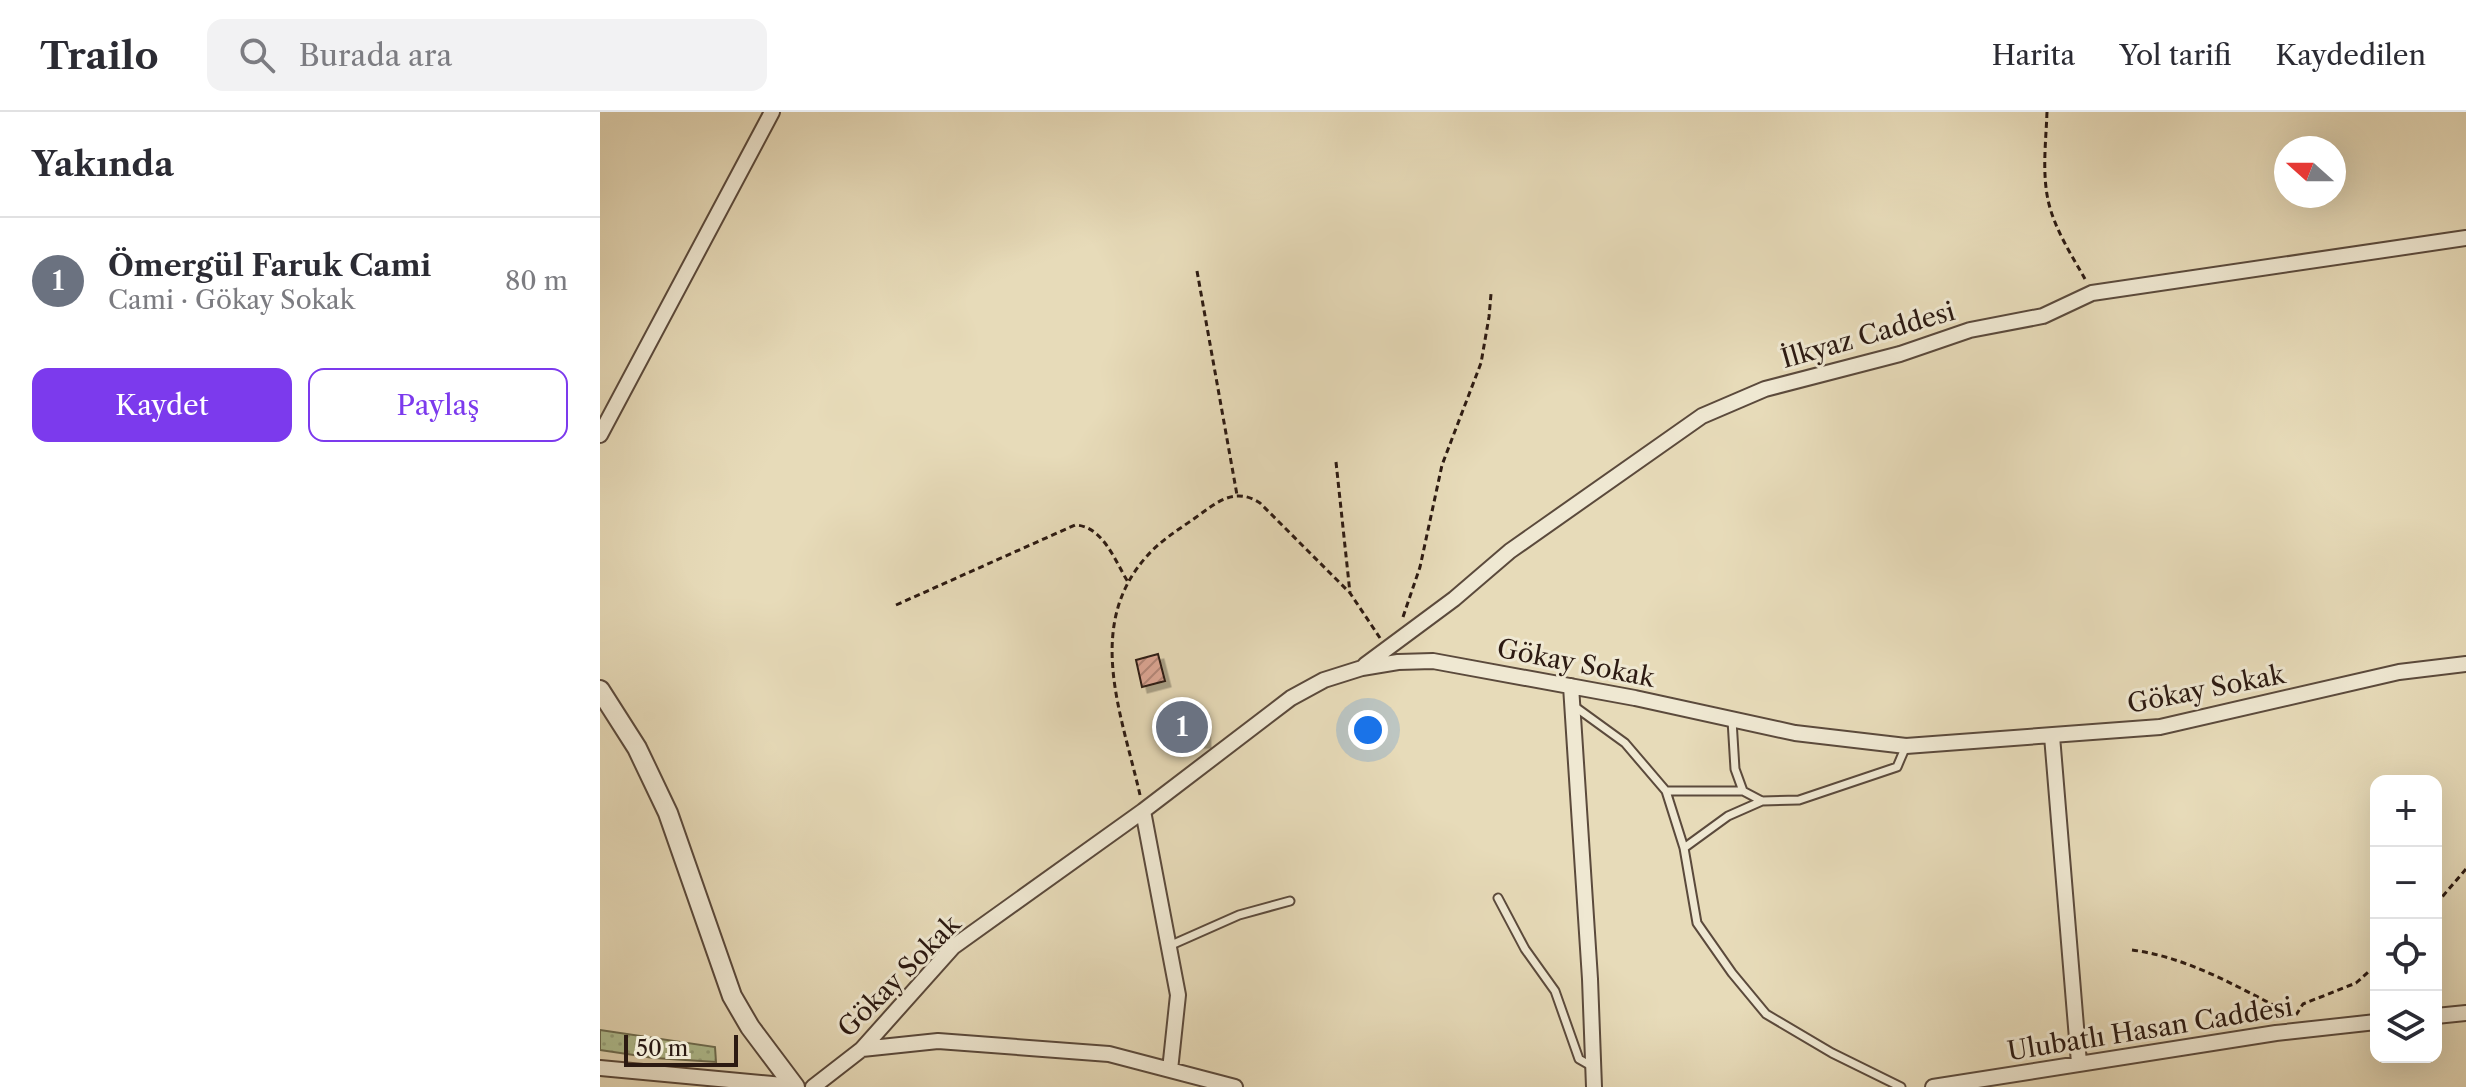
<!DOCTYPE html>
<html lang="tr">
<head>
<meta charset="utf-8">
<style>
  body { margin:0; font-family:"Libre Caslon Text",serif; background:#f2f2f3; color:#2b2b33 }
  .controls { position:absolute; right:24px; bottom:24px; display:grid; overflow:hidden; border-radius:16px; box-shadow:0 8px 32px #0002 }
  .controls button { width:72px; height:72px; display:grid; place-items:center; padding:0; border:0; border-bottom:2px solid #e1e1e2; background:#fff; color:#2b2b33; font:40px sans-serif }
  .compass { position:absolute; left:1674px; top:24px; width:72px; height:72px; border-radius:50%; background:#fff; box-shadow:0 8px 32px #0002; rotate:291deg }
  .scale { position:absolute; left:24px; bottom:20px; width:114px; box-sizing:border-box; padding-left:8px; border:4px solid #2c1a12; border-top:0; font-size:22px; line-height:28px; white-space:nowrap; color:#2c1a12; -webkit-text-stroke:6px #efe8d2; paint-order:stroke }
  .you { position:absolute; left:768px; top:618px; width:28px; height:28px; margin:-20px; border:6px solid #fff; border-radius:50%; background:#1a73e8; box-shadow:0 0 0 12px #1a73e833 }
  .badge { display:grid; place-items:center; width:52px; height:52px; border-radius:50%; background:#7c3aed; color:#fff; font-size:26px; font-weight:700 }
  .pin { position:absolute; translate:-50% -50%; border:4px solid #fff; box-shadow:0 2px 8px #0006 }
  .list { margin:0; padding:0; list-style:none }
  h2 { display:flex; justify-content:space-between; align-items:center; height:104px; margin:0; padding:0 32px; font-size:34px }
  h2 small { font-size:26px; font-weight:400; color:#7c7c81 }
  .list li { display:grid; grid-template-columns:52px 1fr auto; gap:24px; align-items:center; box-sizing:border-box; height:128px; padding:0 32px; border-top:2px solid #e1e1e2 }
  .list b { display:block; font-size:30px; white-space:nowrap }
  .list p { margin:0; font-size:26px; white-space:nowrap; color:#7c7c81 }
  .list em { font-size:26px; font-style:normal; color:#7c7c81 }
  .actions { display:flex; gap:16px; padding:24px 32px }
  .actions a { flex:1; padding:18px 0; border:2px solid #7c3aed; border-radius:16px; text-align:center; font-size:28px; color:#7c3aed }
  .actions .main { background:#7c3aed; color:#fff }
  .icon { flex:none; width:44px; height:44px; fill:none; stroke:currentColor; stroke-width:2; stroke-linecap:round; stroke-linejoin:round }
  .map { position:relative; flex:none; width:1866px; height:975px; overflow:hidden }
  header { display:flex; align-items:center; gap:48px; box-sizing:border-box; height:112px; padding:0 40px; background:#fff; border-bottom:2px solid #e1e1e2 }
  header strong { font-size:38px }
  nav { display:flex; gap:44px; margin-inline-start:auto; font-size:28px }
  .search { width:560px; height:72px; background:#f2f2f3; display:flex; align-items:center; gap:20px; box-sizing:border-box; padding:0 28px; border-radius:16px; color:#7c7c81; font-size:30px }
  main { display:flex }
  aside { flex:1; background:#fff }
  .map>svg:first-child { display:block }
  .grass { fill:url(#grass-dots); stroke:#6e6e52; stroke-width:2 }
  .building { fill:url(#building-hatch); stroke:#2c1a12; stroke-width:2; filter:url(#shadow) }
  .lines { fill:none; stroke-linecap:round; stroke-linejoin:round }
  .service-casing { stroke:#5b4a3c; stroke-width:11 }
  .minor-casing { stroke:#5b4a3c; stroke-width:18 }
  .tertiary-casing { stroke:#5b4a3c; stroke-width:22 }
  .path { stroke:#2c1a12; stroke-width:3; stroke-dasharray:6 4; stroke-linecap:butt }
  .service { stroke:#efe8d2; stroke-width:7 }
  .minor { stroke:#efe8d2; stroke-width:14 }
  .tertiary { stroke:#efe8d2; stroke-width:18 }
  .labels { text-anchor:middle; stroke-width:6; stroke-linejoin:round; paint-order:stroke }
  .street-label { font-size:26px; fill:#2c1a12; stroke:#efe8d2 }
</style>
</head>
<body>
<header>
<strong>Trailo</strong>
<div class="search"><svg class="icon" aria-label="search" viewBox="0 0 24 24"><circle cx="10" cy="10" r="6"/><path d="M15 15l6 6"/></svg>Burada ara</div>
<nav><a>Harita</a><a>Yol tarifi</a><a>Kaydedilen</a></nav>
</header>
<main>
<aside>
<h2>Yakında<small></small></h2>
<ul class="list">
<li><span class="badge" style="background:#6b7280">1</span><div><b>Ömergül Faruk Cami</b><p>Cami · Gökay Sokak</p></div><em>80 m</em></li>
</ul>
<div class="actions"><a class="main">Kaydet</a><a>Paylaş</a></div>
</aside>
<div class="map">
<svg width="1866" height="975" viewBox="0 0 1866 975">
  <defs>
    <pattern id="grass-dots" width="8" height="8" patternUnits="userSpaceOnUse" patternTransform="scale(2)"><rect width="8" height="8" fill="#b1c193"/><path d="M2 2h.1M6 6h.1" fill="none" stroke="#98a57e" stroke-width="1.8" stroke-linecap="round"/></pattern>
    <pattern id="building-hatch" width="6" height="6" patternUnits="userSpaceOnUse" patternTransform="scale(2)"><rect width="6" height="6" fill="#dfa897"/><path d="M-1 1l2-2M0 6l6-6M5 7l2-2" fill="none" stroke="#b5887a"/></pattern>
    <filter id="shadow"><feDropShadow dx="5.5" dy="5.5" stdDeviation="0" flood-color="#0004"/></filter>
  </defs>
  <rect width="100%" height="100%" fill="#e7dbb9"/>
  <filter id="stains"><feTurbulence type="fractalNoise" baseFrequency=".0025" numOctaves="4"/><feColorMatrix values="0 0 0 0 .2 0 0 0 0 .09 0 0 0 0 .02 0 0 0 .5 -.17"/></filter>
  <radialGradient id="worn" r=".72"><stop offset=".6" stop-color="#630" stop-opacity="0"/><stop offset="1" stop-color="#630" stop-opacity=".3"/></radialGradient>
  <path class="grass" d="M0 918 115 935 116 950 54 946 0 938Z"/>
  <path class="building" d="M558 542 565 569 542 575 536 548Z
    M603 597 605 630 560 632 559 599Z"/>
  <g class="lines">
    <g class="service-casing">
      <path id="service" d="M974 594 1025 631 1066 679 1084 736 1097 811 1132 861 1166 902 1232 941 1301 975
        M1132 608 1135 657 1143 679 1162 689 1199 688 1297 655 1306 634
        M1066 679H1143
        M1084 736 1128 704 1162 689
        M898 786 925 837 955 879 979 947 993 955
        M569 834 639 803 690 789"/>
    </g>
    <g class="minor-casing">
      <path id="minor" d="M0 323 172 0
        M765 553 854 487 910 439 1102 304 1165 277 1300 242 1370 218 1443 204 1492 181 1866 126
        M971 574 990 867 994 975
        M1452 624 1479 951
        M543 699 578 883 570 958
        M1836 904 1866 901
        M262 937 338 929 509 942 635 975
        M0 956 194 974
        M213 975 262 937 353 835 543 699 691 586 724 568 762 556 798 550 833 549 1035 586 1195 621 1306 634 1560 615 1799 560 1866 552
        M1333 975 1676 921 1776 910"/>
    </g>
    <g class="tertiary-casing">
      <path id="tertiary" d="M0 578 37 636 68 701 132 884 150 915 195 975"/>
    </g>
    <path class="path" d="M1447 0C1446 29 1442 59 1448 88 1454 116 1471 142 1485 167
      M597 159 637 383
      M736 350 750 481
      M296 493 475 413C503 414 515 449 528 470
      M803 505 820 455 842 353 881 251 889 205 891 182
      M540 683C522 603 484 514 547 444 560 429 578 418 595 406 616 391 634 374 660 391L750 481 780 526
      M1836 792 1866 757
      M1532 838C1592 846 1642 878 1695 904
      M1696 903 1703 892 1756 871 1776 853"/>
    <use href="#service" class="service"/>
    <use href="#minor" class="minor"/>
    <use href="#tertiary" class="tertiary"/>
  </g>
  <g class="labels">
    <g class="street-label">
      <text transform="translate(1268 223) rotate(-16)" y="9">İlkyaz Caddesi</text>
      <text transform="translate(976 551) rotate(11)" y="9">Gökay Sokak</text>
      <text transform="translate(1606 577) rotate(-11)" y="9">Gökay Sokak</text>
      <text transform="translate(299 864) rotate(-45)" y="9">Gökay Sokak</text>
      <text transform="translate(1550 917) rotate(-9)" y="9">Ulubatlı Hasan Caddesi</text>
    </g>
  </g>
  <rect width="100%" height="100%" filter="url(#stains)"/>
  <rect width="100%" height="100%" fill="url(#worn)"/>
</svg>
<div class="controls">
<button>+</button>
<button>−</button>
<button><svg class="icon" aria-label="locate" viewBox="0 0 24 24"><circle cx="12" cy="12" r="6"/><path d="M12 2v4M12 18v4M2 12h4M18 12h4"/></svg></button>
<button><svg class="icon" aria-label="layers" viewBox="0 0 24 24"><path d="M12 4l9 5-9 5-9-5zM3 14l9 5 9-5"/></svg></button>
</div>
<svg class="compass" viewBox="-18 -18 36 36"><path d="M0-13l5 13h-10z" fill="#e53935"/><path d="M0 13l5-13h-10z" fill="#7c7c81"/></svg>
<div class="scale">50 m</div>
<div class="you"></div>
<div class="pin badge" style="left:582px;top:615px;background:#6b7280">1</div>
</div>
</main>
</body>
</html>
